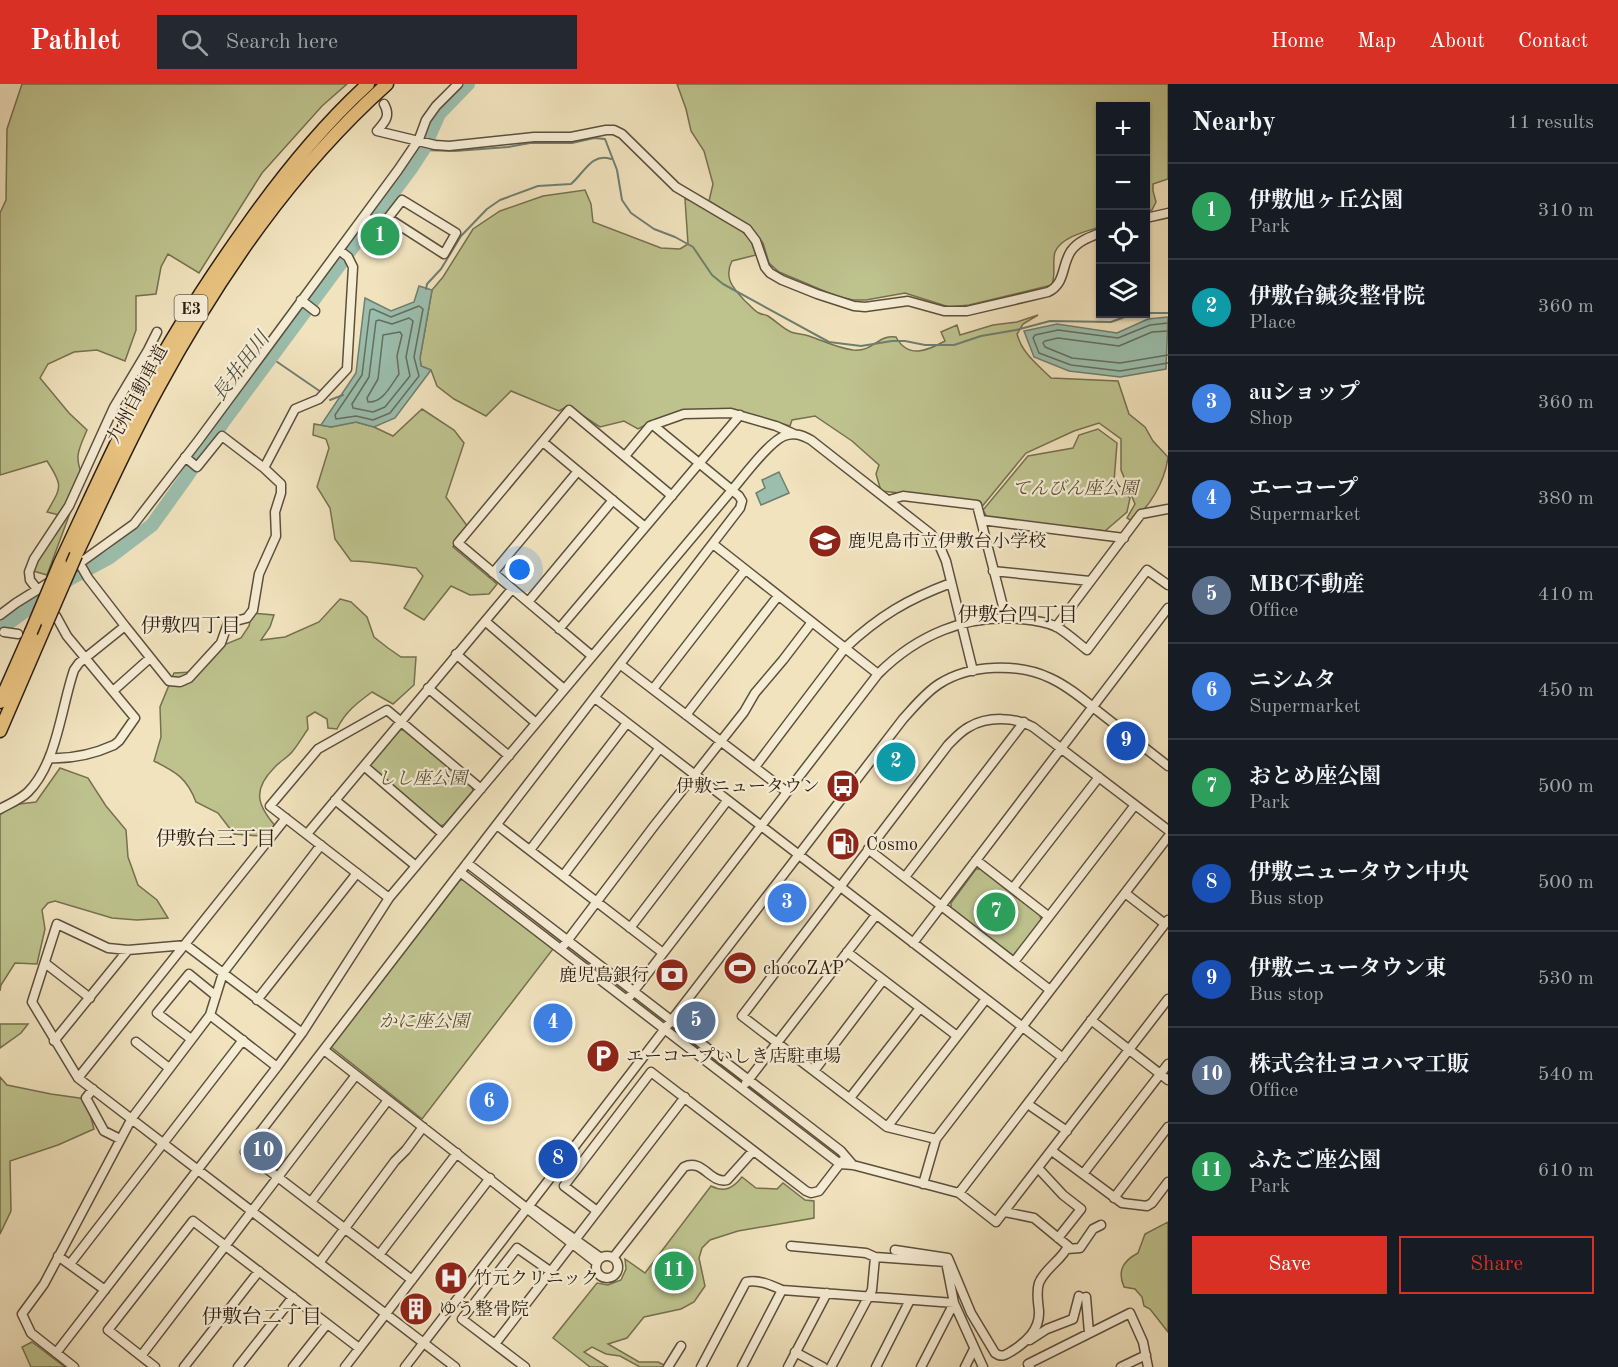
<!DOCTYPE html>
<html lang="en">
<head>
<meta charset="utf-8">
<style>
  body { margin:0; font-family:"Old Standard TT","Noto Serif JP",serif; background:#242831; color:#f1f3f6 }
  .controls { position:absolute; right:18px; top:18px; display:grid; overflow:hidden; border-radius:0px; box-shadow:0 2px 4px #0004 }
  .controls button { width:54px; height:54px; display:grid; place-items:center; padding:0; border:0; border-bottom:2px solid #363941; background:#171b24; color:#f1f3f6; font:30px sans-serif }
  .you { position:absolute; left:520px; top:486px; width:21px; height:21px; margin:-15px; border:4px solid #fff; border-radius:50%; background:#1a73e8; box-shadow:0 0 0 9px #1a73e833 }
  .badge { display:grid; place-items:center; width:39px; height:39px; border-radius:50%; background:#d93025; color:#fff; font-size:20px; font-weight:700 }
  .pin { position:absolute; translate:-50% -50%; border:3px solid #fff; box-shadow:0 2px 6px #0006 }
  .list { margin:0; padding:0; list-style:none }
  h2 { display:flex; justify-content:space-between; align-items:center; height:78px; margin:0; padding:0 24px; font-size:26px }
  h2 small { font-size:20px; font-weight:400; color:#9ea1a6 }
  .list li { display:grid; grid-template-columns:39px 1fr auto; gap:18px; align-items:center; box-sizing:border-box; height:96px; padding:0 24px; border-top:2px solid #363941 }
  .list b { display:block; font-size:22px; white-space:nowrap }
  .list p { margin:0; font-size:20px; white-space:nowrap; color:#9ea1a6 }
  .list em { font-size:20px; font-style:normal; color:#9ea1a6 }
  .actions { display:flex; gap:12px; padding:18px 24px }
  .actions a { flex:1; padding:14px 0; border:2px solid #d93025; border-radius:0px; text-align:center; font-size:21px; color:#d93025 }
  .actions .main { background:#d93025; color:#fff }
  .icon { flex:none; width:33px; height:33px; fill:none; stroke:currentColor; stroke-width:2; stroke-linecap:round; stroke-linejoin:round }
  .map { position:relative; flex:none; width:1168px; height:1283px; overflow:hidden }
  header { display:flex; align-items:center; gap:36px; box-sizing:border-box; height:84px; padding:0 30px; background:#d93025; color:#fff }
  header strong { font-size:28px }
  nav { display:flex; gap:33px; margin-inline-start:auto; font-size:21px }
  .search { width:420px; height:54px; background:#242831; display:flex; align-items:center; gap:15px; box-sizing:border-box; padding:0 21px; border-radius:0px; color:#9ea1a6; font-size:22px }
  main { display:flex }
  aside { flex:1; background:#171b24 }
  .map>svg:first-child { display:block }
  .green { fill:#bec38e; stroke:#757050; stroke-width:1.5 }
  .water { fill:#9bbead; stroke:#6f7e6f; stroke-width:1.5 }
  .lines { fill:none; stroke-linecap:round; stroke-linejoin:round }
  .shore { stroke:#646e60; stroke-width:1.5 }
  .stream { stroke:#6f7e6f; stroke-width:2 }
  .river { stroke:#9bbead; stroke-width:14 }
  .minor-casing { stroke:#5d4f3d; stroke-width:11 }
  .highway-casing { stroke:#2c1e12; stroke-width:15 }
  .minor { stroke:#f6edd5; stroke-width:8 }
  .highway { stroke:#e8c27f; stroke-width:12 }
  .highway-bridge-casing { stroke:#2c1e12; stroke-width:15; stroke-linecap:butt }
  .highway-bridge { stroke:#e8c27f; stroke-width:12 }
  .labels { text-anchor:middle; stroke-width:4.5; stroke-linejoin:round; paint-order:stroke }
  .shield { fill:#f6edd5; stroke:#695c4c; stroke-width:1.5 }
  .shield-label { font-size:16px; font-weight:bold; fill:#2c1e12 }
  .street-label { font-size:18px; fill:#2c1e12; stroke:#f6edd5 }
  .park-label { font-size:18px; font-style:italic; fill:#585037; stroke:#f6edd5 }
  .poi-label { font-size:18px; fill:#2c1e12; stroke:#f6edd5; text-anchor:start }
  .water-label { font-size:20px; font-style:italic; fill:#4d4e40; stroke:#f6edd5 }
  .neighbourhood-label { font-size:20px; fill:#2c1e12; stroke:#f6edd5 }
</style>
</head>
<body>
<header>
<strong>Pathlet</strong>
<div class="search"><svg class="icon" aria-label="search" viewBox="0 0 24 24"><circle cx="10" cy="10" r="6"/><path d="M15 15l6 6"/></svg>Search here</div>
<nav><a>Home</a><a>Map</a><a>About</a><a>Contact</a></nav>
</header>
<main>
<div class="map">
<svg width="1168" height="1283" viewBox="0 0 1168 1283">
  <rect width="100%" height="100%" fill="#f1e3be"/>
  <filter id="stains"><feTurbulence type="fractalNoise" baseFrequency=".00333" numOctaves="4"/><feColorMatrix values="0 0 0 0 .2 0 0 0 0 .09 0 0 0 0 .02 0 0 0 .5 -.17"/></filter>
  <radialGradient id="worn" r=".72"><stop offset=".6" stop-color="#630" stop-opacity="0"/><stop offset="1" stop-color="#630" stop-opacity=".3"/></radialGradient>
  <path class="green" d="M22 0H347L322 22 262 89 199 189 168 170 161 183 156 210 136 212V246L125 277 97 266 74 268 48 280 40 294 69 329 87 346C78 367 74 372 83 394L47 491 30 486 59 431 47 428C61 403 64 403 47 377L0 391V129L6 116 7 45Z
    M677 0H1168V95L1153 100V107L1156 118 1152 126 1146 128V22H1100V143C1087 147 1061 153 1055 168 1052 177 1056 189 1052 201L969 221 949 223 905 209 866 216H853L836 212 779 188 769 179 763 159 750 142 709 117 713 100 704 67 691 47 686 25Z
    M585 106 591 120 593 138 661 164 680 165 688 160 685 115C701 118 742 143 751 157 753 161 754 166 756 171L732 177C723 194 734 205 745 217 750 221 754 227 759 229 765 232 762 229 768 232 776 237 782 244 791 248 796 250 803 250 809 252 824 257 837 264 853 266 874 268 878 250 896 253 908 275 927 267 945 257L941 248 957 241 960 251 993 241 1017 238 1038 231 1023 240 1017 250C1022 269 1037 280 1051 294L1118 297 1129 330 1145 343 1153 357 1168 373C1165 397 1150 423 1132 437L1127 434 1135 420 1121 386V355L1099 339 1074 347 1026 369 980 425 957 415 881 407 876 390 879 381 852 357 815 332 792 336 790 342 754 331 720 327 655 336 638 345 624 337 600 343 568 322 559 327 511 307 486 332 454 315 437 302 431 286 421 282 420 274 432 206 443 193 473 145 500 127 543 112Z
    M389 141 392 143 381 155 371 148 373 144Z
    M422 325 454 346 464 359 446 413 468 443 453 463 497 500 489 510 470 511 451 502 424 536 404 524 423 492 416 484C394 482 373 477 351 477L335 455 330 424 317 403 329 364 326 355 313 351 314 340 331 343 356 338 374 343 393 352Z
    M1098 345 1117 359 1114 398 1130 414 1127 428 1105 447 987 433 983 426 1028 372 1073 364 1079 351Z
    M340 515 351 518 367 533 374 553 388 564 401 573H416L414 601 393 620 372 608C357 619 345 628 337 645L328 644 327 635 315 628 307 633 308 645C303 652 298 661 292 668 287 674 279 678 274 684 251 707 258 723 278 745L261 752 234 750 218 729 196 718C187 694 176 688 154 677L161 653 160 623 174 589 193 588 210 578 221 562 241 554 249 542 252 529 274 531 270 543 261 556 285 553 319 538Z
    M400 646H404L472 703 473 707 444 741 439 742 371 684V679Z
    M60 684 88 694 106 722 126 746 128 773 138 801 157 816 168 834 137 836 112 834 55 817 48 819 42 826 45 845 37 880 15 879 1 901 0 907V731L10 721 36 718Z
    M976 785H981L1040 831 1041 836 1015 871H1011L951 824V819Z
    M460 796H465L553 865 422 1035 331 963Z
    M0 940H28L21 949 0 964Z
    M683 951 737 989V993L735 995 682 956Z
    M0 993 7 1001 51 1010 86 1015 94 1045 58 1061 10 1077 11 1127 0 1150Z
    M742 1093 756 1104 777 1105 783 1099 805 1116 814 1117V1134L738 1147 710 1156 702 1164 699 1174 705 1202 694 1218 681 1225 644 1233 627 1254 608 1260 639 1278H658L664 1281V1283H640L620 1272 606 1270 592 1263 584 1268 608 1283H590L553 1254 597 1199 608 1201 621 1196 626 1185 625 1175 645 1189 711 1102C725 1109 733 1104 742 1093Z
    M1168 1138V1248L1150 1225 1144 1222 1142 1213 1135 1205 1124 1203C1117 1187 1123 1177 1138 1169L1145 1150Z
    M32 1258 65 1283H31L22 1263Z"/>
  <path class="water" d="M419 202 432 206 420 274 421 282 431 286 395 334 374 343 356 338 331 343 321 341 356 289 365 214 391 227 414 218Z
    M1168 233 1166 285 1120 293 1069 287 1034 273 1024 247 1057 240 1117 249 1148 235Z
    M779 388 789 409 761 421 756 409 765 404 762 396Z"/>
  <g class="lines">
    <path class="shore" d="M419 222 423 225 414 273 419 292 390 329 373 336 356 332 336 335 335 331 362 291 370 226 373 225 391 233Z
      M409 234 413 237 406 273 410 292 385 323 373 328 353 324 352 320 369 293 376 237 379 236 392 240Z
      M1168 239 1150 241 1118 254 1058 246 1035 251 1033 254 1039 269 1071 281 1120 287 1168 279
      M1168 247 1152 248 1119 262 1058 254 1045 257 1043 259 1045 263 1072 274 1120 279 1168 271
      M400 248 402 251 397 272 399 290C391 301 383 319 368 318L367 314 378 295 383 251Z"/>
    <path class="stream" d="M423 66 455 67 508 63 530 59H572L594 54 605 55 617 86 622 116 631 129 654 145 675 153 693 163 712 191 723 200 829 258 861 262 892 257H905L925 261H954L981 252 1016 246 1050 237 1111 238 1133 230
      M426 205 427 200 441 185 461 152 487 125 500 116 538 102 571 100C584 89 592 68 611 75
      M1146 229H1168
      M270 273 321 308
      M330 316 343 311"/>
    <path class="river" d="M0 545 69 495 110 473 152 441 185 395 223 338 412 83 423 66 439 30 468 0"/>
    <g class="minor-casing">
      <path id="minor" d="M384 20C391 32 385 38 377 47L435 61 449 62 534 53H571L606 46H614L622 50 676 103 747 145 756 157 765 183 770 189 782 196 817 210 854 222 865 223 908 217 944 227H967L1048 208C1066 199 1061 182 1071 167 1078 157 1090 153 1100 149
        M364 132 379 142 388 134 444 170 456 149 402 116 388 134
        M1146 134 1168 129
        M301 216 315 227
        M543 358 645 443
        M625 372 650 342 684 330 731 329 776 342 794 350
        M185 373 197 383 222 352 264 384
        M889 416 903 412 977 421 1006 534
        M981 436 1124 454
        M713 460 878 590
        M70 486 134 440 198 357 398 86 419 55 426 36 436 22 458 0
        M993 487 1090 497
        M493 489 578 387
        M37 505 30 496 29 488 34 475 69 422 114 323 148 266 157 248
        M528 518 613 416
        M0 531 16 519 53 496
        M485 537 564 605
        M125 542 169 597 180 598 189 594 221 559 228 539 247 534 253 526 259 490 276 452 275 428 281 409V400L264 384 295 325 319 315 347 285 353 183 348 173 339 166
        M1056 543 1141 430 1168 425
        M559 545 740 331
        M4 548 18 550
        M456 570 536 639
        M592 572 458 459 569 326 672 412
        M621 581 787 708
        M428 604 509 672
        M653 605 745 486
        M113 607 150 574
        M595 614 1063 974
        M686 631 778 512
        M49 674C71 675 94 670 114 661L119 657 135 634 67 552 56 532
        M364 682 443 750
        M755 683 845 564C879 532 908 515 951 499
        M335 716 416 782
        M0 725C9 720 21 715 28 708 57 679 61 624 74 586L79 579 125 542 88 494 80 480
        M497 741 663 869
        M1168 746 1033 643C1015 633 988 632 969 643 961 647 954 655 948 661L742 932 887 1043 936 1055 1168 753
        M307 750 512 505
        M868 765 1050 906
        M530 766 627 639
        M976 776 1048 832
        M467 779 841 1067 853 1081
        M460 788 840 1080 853 1081 959 1109 996 1138 1168 915
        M563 792 659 665
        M905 793 1024 638
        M1013 804 1099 693
        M1125 809 1165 840
        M389 814 270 722 318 665 387 626 481 705
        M630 844 727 717
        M913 859 1168 524
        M564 861 654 742 744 628 755 609 783 576 812 538
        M847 868 957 952
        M1014 878 1135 721
        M45 879 90 914
        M257 916 357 789
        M627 916 878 590C917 551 966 530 1021 535 1032 536 1047 538 1057 543 1067 549 1077 558 1087 566L1147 486 1168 501
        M210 931 277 983
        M1091 936 1168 996
        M302 949 186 861 128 866 108 864 57 840 32 918 78 994 455 1283
        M191 955 157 929 189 890 216 912
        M54 957 128 866
        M136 958 169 984
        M324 966 597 1179
        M814 987 883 896
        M78 994 286 734
        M746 999 876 831
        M93 1005 86 1014 104 1047 120 1055
        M850 1014 920 924
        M1032 1023 1067 1047
        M887 1043 986 915
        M1052 1067 1122 1119 1147 1122 1152 1119 1168 1098
        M1038 1084 1063 1111 1081 1125 1058 1154
        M1083 1090 1168 980
        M923 1100 936 1055
        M959 1109 1168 836
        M1114 1114 1168 1043
        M311 1118 388 1016
        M534 1126 601 1174
        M597 1127 564 1102 651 988 806 1107 811 1109 819 1107 842 1077
        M791 1162 866 1169 875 1173 946 1178 954 1219 983 1283
        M1067 1165 1080 1164 1093 1145 1101 1141
        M895 1166 948 1174 971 1229 995 1269C1002 1274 1005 1271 1012 1267 1026 1258 1040 1246 1039 1227 1038 1217 1036 1208 1039 1199 1045 1184 1062 1176 1068 1162L1034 1134 1005 1128
        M379 1171 457 1069
        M58 1172 105 1206
        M596 1183a11 11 0 1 1 22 0a11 11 0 1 1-22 0Z
        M613 1174 684 1083C703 1074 710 1100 727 1096L753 1067
        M319 1179 395 1077 406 1066 423 1043
        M70 1180 243 956
        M412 1196 245 1068 740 424 742 417 739 412 653 341
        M1086 1213 1089 1249
        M1030 1256 1047 1245 1073 1235 1079 1212
        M495 1260 685 1013
        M795 1268 823 1283
        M56 1269 277 983 302 949 389 814 732 406C744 392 769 358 784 352 794 348 802 351 811 356L931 450 940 463 946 477 973 587
        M141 1272 356 991
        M74 1283 31 1249 22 1230 44 1200 132 1034 210 931 223 889 321 761
        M155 1283 108 1246 193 1137 359 1264
        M184 1283 259 1187
        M238 1283 293 1213
        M293 1283 327 1240
        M345 1283 490 1094
        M405 1283 903 635C914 623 925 609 939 600 970 580 1018 579 1050 594 1068 602 1084 616 1099 628 1122 646 1145 664 1168 682
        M525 1283 462 1235 517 1164 550 1187
        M668 1283 681 1262
        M701 1283 746 1198C758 1195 771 1201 782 1206L954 1219 921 1283
        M742 1283 782 1206
        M788 1283 827 1209
        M831 1283 872 1206 875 1173
        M876 1283 910 1216
        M965 1283 974 1265
        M1030 1283 1028 1280 1130 1229 1143 1258 1148 1283
        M1121 1283 1146 1271"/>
    </g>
    <g class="highway-casing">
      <path id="highway" d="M76 471C103 415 128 358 158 304 219 192 292 85 387 0
        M60 479C88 420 114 360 145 303 176 245 212 190 250 137 285 88 323 41 368 0
        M0 618 31 548
        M0 647 47 538"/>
    </g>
    <use href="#minor" class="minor"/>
    <use href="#highway" class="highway"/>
    <g class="highway-bridge-casing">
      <path id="highway-bridge" d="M47 538 76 471
        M31 548 60 479"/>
    </g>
    <use href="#highway-bridge" class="highway-bridge"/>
  </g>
  <defs>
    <g id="school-disc" transform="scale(1.725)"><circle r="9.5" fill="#8f2418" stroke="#f6edd5"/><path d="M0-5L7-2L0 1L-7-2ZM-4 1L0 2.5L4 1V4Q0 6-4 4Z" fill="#fff"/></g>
    <g id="bus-disc" transform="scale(1.725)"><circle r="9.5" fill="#8f2418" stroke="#f6edd5"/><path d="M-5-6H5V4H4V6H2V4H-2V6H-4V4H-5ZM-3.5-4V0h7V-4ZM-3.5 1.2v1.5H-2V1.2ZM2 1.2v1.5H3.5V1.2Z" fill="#fff"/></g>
    <g id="fuel-disc" transform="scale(1.725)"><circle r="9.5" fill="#8f2418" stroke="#f6edd5"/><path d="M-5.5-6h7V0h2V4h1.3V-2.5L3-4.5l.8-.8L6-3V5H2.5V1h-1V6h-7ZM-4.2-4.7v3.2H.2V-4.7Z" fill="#fff"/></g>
    <g id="stadium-disc" transform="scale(1.725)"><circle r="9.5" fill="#8f2418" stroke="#f6edd5"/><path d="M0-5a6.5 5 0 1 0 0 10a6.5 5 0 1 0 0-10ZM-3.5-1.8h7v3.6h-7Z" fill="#fff"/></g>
    <g id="bank-disc" transform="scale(1.725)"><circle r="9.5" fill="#8f2418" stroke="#f6edd5"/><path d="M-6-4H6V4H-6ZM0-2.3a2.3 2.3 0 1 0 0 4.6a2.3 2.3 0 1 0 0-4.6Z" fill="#fff"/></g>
    <g id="parking-disc" transform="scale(1.725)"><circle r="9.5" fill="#8f2418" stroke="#f6edd5"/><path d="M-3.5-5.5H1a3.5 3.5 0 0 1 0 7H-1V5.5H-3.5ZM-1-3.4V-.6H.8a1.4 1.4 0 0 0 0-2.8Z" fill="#fff"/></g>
    <g id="hospital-disc" transform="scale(1.725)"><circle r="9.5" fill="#8f2418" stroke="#f6edd5"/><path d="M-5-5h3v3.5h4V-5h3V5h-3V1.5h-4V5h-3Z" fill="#fff"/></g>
    <g id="building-disc" transform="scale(1.725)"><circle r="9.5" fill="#8f2418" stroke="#f6edd5"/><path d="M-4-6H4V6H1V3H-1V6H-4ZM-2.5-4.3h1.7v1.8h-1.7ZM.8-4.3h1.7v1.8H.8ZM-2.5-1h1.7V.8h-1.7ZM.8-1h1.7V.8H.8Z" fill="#fff"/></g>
  </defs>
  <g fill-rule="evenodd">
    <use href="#school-disc" x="825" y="457"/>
    <use href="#bus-disc" x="843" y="702"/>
    <use href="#fuel-disc" x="843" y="760"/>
    <use href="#stadium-disc" x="740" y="884"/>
    <use href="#bank-disc" x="672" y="891"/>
    <use href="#parking-disc" x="603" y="972"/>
    <use href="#hospital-disc" x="451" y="1194"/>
    <use href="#building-disc" x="416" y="1225"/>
  </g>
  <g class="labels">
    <rect class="shield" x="174.5" y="211" width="33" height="26" rx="4.5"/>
    <g class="shield-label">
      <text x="191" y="230">E3</text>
    </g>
    <g class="street-label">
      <text transform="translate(137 310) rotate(-62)" y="6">九州自動車道</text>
    </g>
    <g class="park-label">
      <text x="1075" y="410">てんびん座公園</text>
      <text x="422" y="700">しし座公園</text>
      <text x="424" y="943">かに座公園</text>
    </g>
    <g class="poi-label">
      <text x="848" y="463">鹿児島市立伊敷台小学校</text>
      <text x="820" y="708" text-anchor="end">伊敷ニュータウン</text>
      <text x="866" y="766">Cosmo</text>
      <text x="763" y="890">chocoZAP</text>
      <text x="649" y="897" text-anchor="end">鹿児島銀行</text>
      <text x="626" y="978">エーコープいしき店駐車場</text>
      <text x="474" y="1200">竹元クリニック</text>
      <text x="439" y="1231">ゆう整骨院</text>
    </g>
    <g class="water-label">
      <text transform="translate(240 282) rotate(-53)" y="7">長井田川</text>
    </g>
    <g class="neighbourhood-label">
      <text x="1018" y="537">伊敷台四丁目</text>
      <text x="191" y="548">伊敷四丁目</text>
      <text x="216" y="761">伊敷台三丁目</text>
      <text x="262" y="1239">伊敷台二丁目</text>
    </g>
  </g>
  <rect width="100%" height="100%" filter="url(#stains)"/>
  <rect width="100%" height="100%" fill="url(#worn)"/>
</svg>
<div class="controls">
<button>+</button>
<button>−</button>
<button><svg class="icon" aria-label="locate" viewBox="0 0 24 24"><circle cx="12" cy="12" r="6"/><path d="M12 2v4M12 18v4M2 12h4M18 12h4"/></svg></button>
<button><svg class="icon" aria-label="layers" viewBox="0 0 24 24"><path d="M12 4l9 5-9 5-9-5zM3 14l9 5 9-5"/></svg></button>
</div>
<div class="you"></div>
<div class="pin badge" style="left:380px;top:152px;background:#2e9e5b">1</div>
<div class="pin badge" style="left:896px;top:678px;background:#0f9aa8">2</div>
<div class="pin badge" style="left:787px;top:819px;background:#3f7fe0">3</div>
<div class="pin badge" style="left:553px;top:939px;background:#3f7fe0">4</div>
<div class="pin badge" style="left:696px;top:937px;background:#5c6f8a">5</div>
<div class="pin badge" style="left:489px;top:1018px;background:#3f7fe0">6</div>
<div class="pin badge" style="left:996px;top:828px;background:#2e9e5b">7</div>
<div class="pin badge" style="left:558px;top:1075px;background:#1a4fb4">8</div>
<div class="pin badge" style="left:1126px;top:657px;background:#1a4fb4">9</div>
<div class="pin badge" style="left:263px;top:1067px;background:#5c6f8a">10</div>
<div class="pin badge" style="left:674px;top:1187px;background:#2e9e5b">11</div>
</div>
<aside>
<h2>Nearby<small>11 results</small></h2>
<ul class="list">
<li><span class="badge" style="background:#2e9e5b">1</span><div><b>伊敷旭ヶ丘公園</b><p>Park</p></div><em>310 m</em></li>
<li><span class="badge" style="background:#0f9aa8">2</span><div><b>伊敷台鍼灸整骨院</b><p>Place</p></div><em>360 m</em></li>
<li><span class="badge" style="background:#3f7fe0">3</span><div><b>auショップ</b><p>Shop</p></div><em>360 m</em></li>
<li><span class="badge" style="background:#3f7fe0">4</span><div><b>エーコープ</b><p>Supermarket</p></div><em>380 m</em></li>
<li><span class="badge" style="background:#5c6f8a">5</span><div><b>MBC不動産</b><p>Office</p></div><em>410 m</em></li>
<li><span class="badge" style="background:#3f7fe0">6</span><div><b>ニシムタ</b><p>Supermarket</p></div><em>450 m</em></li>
<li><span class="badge" style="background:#2e9e5b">7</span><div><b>おとめ座公園</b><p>Park</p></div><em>500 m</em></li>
<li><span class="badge" style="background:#1a4fb4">8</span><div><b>伊敷ニュータウン中央</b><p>Bus stop</p></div><em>500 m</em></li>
<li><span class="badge" style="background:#1a4fb4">9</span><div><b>伊敷ニュータウン東</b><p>Bus stop</p></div><em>530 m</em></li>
<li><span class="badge" style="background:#5c6f8a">10</span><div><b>株式会社ヨコハマ工販</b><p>Office</p></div><em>540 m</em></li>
<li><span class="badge" style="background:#2e9e5b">11</span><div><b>ふたご座公園</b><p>Park</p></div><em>610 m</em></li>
</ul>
<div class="actions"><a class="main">Save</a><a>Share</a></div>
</aside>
</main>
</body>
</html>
